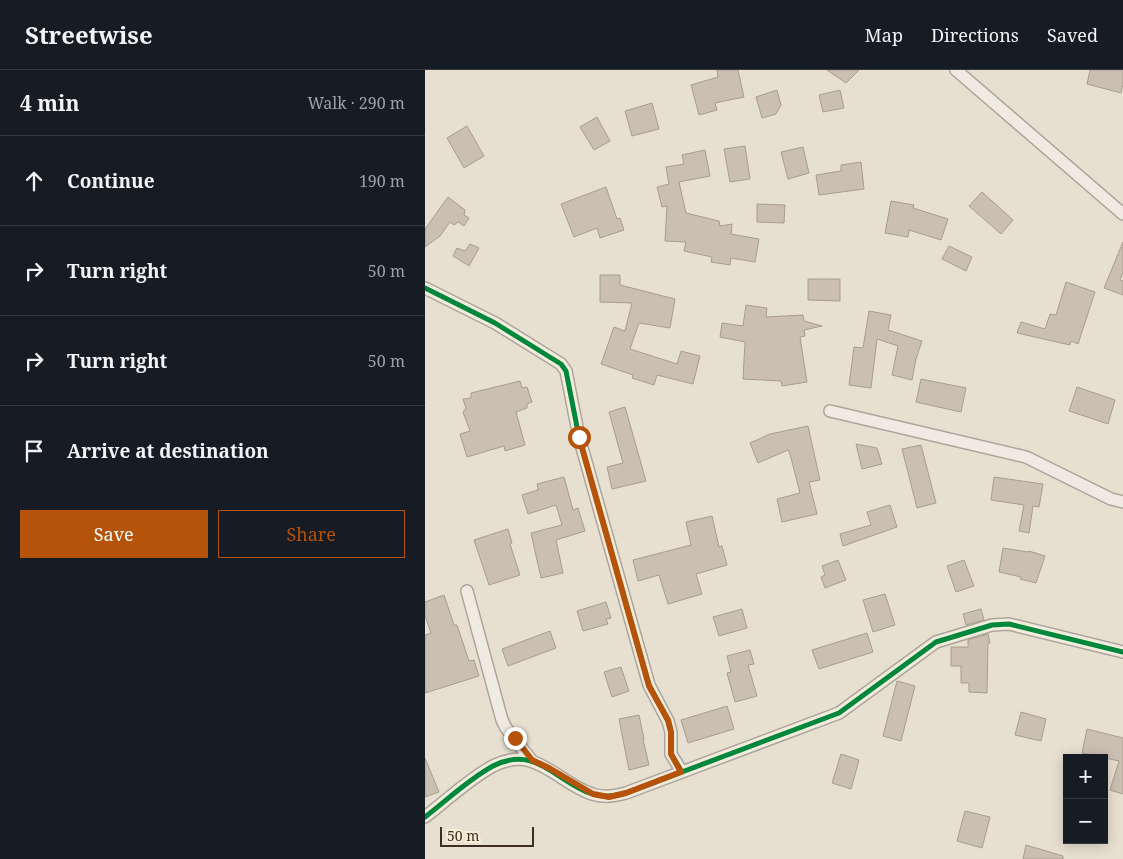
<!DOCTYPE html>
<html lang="en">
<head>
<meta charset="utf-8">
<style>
  body { margin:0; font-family:"Noto Serif",serif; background:#242831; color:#f1f3f6 }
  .controls { position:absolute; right:15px; bottom:15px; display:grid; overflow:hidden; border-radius:0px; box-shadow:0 2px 12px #0003 }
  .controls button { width:45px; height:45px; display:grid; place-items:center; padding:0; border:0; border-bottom:1px solid #363941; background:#171b24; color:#f1f3f6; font:25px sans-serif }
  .scale { position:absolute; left:15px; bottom:12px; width:94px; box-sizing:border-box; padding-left:5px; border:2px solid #3d2e20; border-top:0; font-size:14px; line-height:18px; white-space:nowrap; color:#3d2e20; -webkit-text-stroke:4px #f7eed8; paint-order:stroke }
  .stop { position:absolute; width:15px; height:15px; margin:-11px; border:4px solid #b45309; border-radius:50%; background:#fff }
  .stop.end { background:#b45309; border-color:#fff; box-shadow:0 1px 5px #0008 }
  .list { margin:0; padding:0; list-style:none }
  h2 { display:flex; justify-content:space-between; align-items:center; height:65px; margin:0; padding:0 20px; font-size:21px }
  h2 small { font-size:16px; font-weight:400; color:#9ea1a6 }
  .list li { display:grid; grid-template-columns:32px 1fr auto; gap:15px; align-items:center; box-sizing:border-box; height:90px; padding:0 20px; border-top:1px solid #363941 }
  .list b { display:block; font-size:19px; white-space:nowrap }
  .list em { font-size:16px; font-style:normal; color:#9ea1a6 }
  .actions { display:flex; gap:10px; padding:15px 20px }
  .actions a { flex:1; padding:11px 0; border:1px solid #b45309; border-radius:0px; text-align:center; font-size:18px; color:#b45309 }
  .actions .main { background:#b45309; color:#fff }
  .icon { flex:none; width:28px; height:28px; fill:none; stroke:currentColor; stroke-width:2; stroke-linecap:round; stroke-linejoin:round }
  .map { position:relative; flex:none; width:698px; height:789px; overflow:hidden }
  header { display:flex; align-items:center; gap:30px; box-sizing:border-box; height:70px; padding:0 25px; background:#171b24; border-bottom:1px solid #363941 }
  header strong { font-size:24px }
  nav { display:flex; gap:28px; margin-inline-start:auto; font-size:18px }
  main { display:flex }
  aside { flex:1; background:#171b24 }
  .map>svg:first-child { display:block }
  .building { fill:#cbbfb2; stroke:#a89c90 }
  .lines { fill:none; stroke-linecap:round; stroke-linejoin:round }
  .minor-casing { stroke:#ada599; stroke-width:14 }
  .minor { stroke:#efebe3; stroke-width:11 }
  .cycleway-casing { stroke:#f7eed8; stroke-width:8 }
  .cycleway { stroke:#00873e; stroke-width:5 }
  .route { stroke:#b45309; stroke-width:6 }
</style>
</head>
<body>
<header>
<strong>Streetwise</strong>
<nav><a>Map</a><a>Directions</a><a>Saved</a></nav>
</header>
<main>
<aside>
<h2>4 min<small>Walk · 290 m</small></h2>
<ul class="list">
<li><svg class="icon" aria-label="ahead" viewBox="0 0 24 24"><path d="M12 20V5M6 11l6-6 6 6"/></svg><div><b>Continue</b></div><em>190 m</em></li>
<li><svg class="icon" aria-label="right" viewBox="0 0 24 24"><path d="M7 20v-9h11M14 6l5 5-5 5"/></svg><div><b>Turn right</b></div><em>50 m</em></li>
<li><svg class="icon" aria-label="right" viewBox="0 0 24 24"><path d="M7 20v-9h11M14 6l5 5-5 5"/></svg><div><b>Turn right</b></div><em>50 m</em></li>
<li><svg class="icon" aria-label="arrive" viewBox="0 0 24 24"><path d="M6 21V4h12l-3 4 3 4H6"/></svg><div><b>Arrive at destination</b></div></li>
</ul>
<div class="actions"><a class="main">Save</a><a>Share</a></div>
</aside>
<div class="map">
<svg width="698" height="789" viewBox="0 0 698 789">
  <rect width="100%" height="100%" fill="#e7e0d1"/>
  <path class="building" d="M292 0H313L319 27 290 33 292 40 274 45 266 15 293 7Z
    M402 0H434L421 13Z
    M665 0H698V14L696 23 662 14Z
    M352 20 356 35 351 44 337 48 331 27Z
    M415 20 419 38 398 42 394 25Z
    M227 33 234 59 207 66 200 41Z
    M172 47 185 71 169 80 155 57Z
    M42 56 59 86 39 98 22 68Z
    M320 76 325 109 305 112 299 79Z
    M378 77 384 103 363 109 356 82Z
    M280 80 285 106 254 112 261 143 294 151 295 156 307 154 306 164 334 169 330 192 306 188 305 195 286 192 287 187 259 181 261 172 240 171 242 136 237 137 232 117 244 114 241 97 259 94 257 85Z
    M436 92 439 119 394 125 391 105 416 101V95Z
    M181 117 192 149 195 148 199 160 175 168 172 158 149 167 136 134Z
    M557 122 588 150 576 164 544 136Z
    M23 127 40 140 39 145 44 148 39 156 33 152 29 155 25 152 15 166 0 177V159Z
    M466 131 489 135 488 138 523 149 516 170 484 160 483 167 460 163Z
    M332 134 360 135 359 153 332 152Z
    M698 172V202L695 210 698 211V225L679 218Z
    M45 174 54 178 44 196 28 186 32 178 40 181Z
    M524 176 547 187 541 201 517 189Z
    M175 205H195V215L250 229 245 258 214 253 205 279 252 294 256 281 275 286 268 314 232 305 229 315 207 308 208 305 176 294 189 257 200 261 207 233 175 232Z
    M383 209H415V231L383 230Z
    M641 212 670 222 653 274 646 271 645 275 592 263 596 252 620 259 625 244 631 245Z
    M321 235 342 238 341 247 378 245 379 251 397 256 379 260 380 266 375 267 382 312 357 316 356 311 318 309 320 272 295 267 297 253 318 256Z
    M444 241 466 245 463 260 497 271 491 289 487 310 467 305 473 276 452 269 446 318 424 315 429 277 438 278Z
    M496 309 541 318 536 342 491 332Z
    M95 311 97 318 102 317 107 332 102 334V338L91 342 100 375 80 381 79 376 42 387 35 364 45 361 38 342 41 338 38 329 46 328V323Z
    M652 317 690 330 683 354 644 341Z
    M200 337 221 411 187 419 182 397 198 393 184 342Z
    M383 356 395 410 384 412 392 444 357 452 352 429 375 423 365 384 363 380 333 393 325 373 345 364Z
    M431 374 452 378 457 394 437 399Z
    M496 375 511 433 492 438 477 379Z
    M139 407 148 440 153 438 160 461 131 470 138 503 116 508 106 463 137 455 131 435 103 444 97 425 113 420 112 414Z
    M569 407 618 414 614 437 608 436 604 463 594 461 599 435 566 430Z
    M465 435 472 457 418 476 415 464 446 455 442 442Z
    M287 446 294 477 297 476 302 495 271 504 277 524 243 534 234 505 213 511 208 490 266 475 261 452Z
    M83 459 87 473 85 474 95 505 64 515 49 470Z
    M578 478 603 482 604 481 620 486 611 513 595 509 596 507 574 502Z
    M413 490 421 510 400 518 396 507 400 505 397 496Z
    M539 490 549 516 531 522 522 496Z
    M460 524 470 555 448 562 438 530Z
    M19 525 29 555H32L44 591 49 590 54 606 0 623V565L6 563 0 546V532Z
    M181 532 186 548 181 549 183 554 158 561 152 541Z
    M317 539 322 558 294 566 288 547Z
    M556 539 559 550 541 555 538 544Z
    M125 561 131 578 83 596 77 579Z
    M442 563 448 582 394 599 387 580Z
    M563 564 565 573H563L562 623 544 622V613H536V596H526V577H543V570Z
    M325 580 329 594 323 595 332 626 310 632 302 603 306 602 302 586Z
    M196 597 204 621 187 627 179 602Z
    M472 611 490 616 476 671 458 666Z
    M302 636 309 659 263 673 256 650Z
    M596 642 621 649 616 671 590 665Z
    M214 645 219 669H218L224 695 204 700 194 649Z
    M662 659 698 668V724L685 720 694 691 657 683Z
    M416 684 434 690 426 719 407 713Z
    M0 688 14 722 0 727Z
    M540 741 565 747 557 778 532 771Z
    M601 775 638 786V789H598Z"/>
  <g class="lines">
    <g class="minor-casing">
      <path id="minor" d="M531 0 698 144
        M0 218 70 253 136 294 141 301 154 367 224 615 243 651 246 662V684L257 702
        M405 341 601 387 686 429 698 432
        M42 521 77 650 81 658 107 691
        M0 747C22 730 44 709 68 696 111 674 131 712 167 724 178 728 190 726 201 723L414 643 511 572 567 555 584 554 698 582"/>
    </g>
    <use href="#minor" class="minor"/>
    <g class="cycleway-casing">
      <path id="cycleway" d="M0 218 70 253 136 294 141 301 154 367 224 615 243 651 246 662V684L257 702
        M0 747C22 730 44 709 68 696 111 674 131 712 167 724 178 728 190 726 201 723L414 643 511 572 567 555 584 554 698 582"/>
    </g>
    <use href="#cycleway" class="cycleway"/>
  </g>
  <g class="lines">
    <path class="route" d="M90 668 107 690 124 698 168 724 184 727 201 723 256 702 246 684V662L243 650 224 616 154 367"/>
  </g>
</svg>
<div class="controls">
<button>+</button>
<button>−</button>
</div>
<div class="scale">50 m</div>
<div class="stop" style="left:154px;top:367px"></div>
<div class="stop end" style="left:90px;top:668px"></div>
</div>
</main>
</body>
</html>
